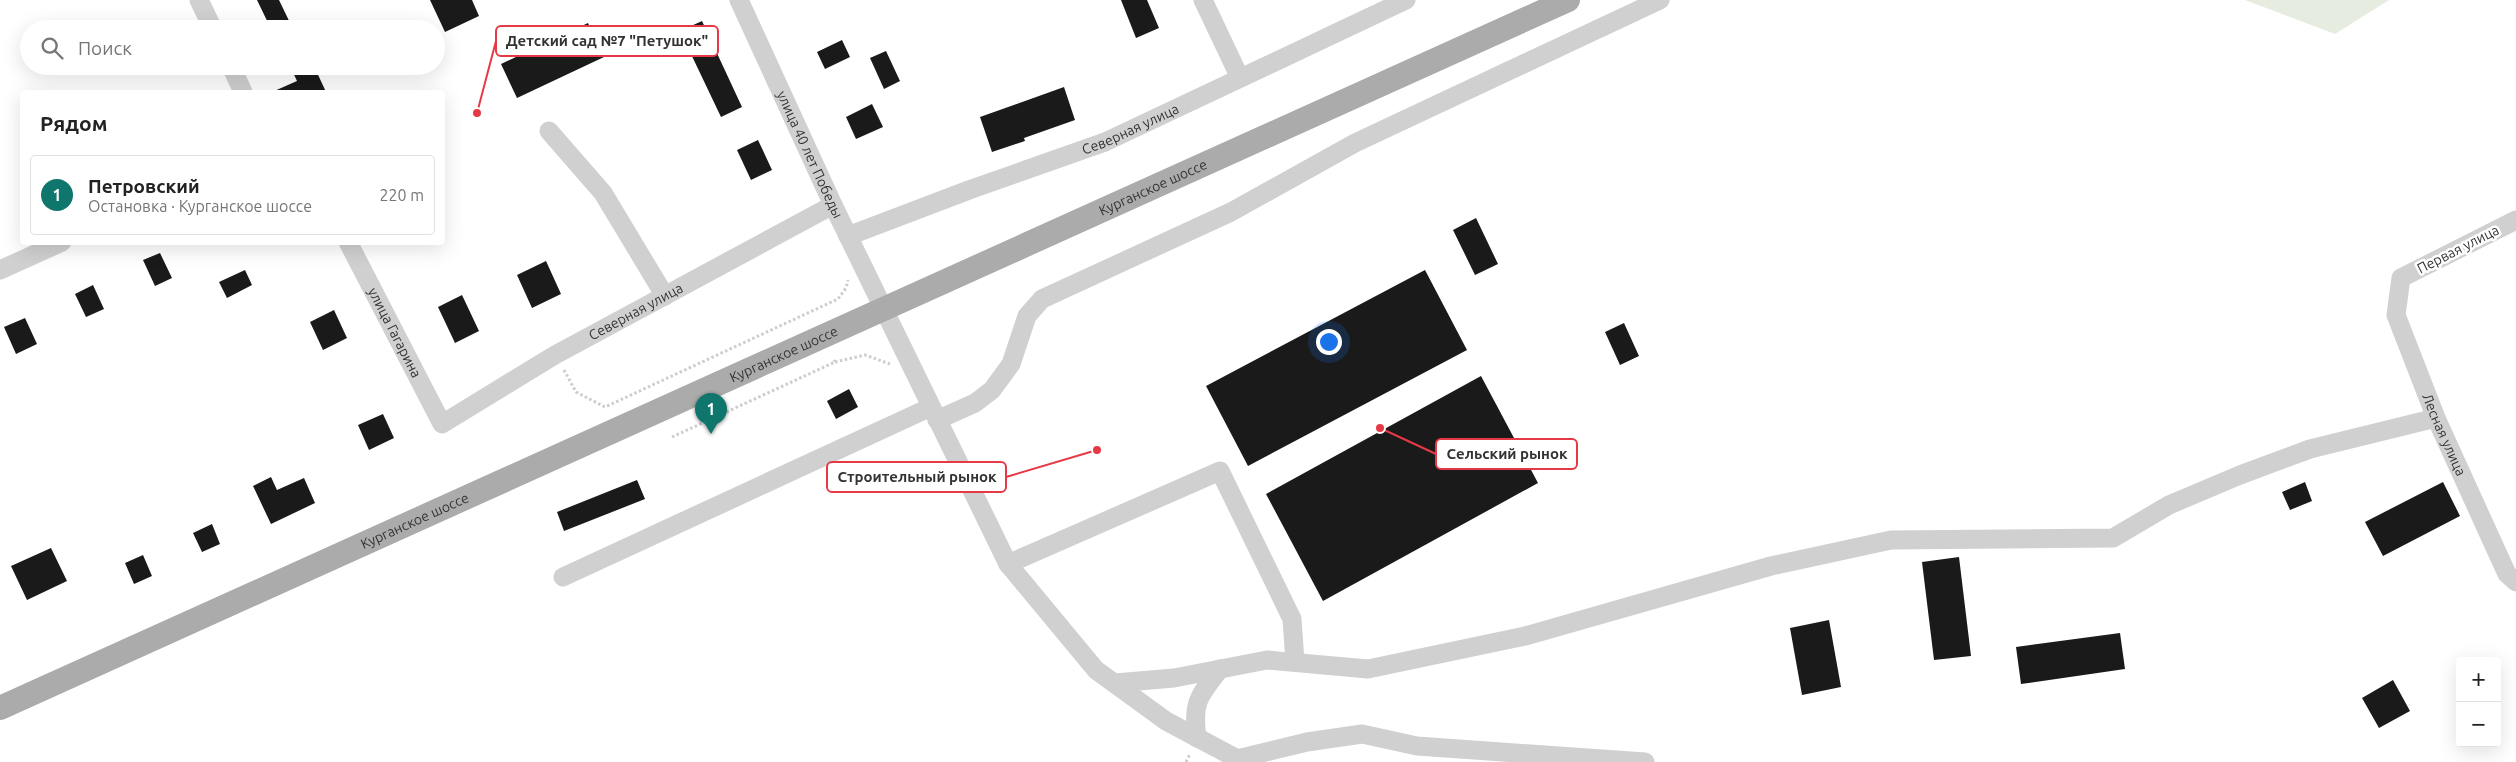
<!DOCTYPE html>
<html lang="ru">
<head>
<meta charset="utf-8">
<style>
  body { margin:0; font-family:Ubuntu,sans-serif; background:#f6f6f6; color:#222 }
  .controls { position:absolute; right:15px; bottom:15px; display:grid; overflow:hidden; border-radius:5px; box-shadow:0 5px 20px #0002 }
  .controls button { width:45px; height:45px; display:grid; place-items:center; padding:0; border:0; border-bottom:1px solid #e0e0e0; background:#fff; color:#222; font:25px sans-serif }
  .you { position:absolute; left:1328px; top:341px; width:18px; height:18px; margin:-12px; border:4px solid #fff; border-radius:50%; background:#1a73e8; box-shadow:0 0 0 8px #1a73e833 }
  .badge { display:grid; place-items:center; width:32px; height:32px; border-radius:50%; background:#0f766e; color:#fff; font-size:16px; font-weight:700 }
  .pin { position:absolute; translate:-50% -41px; filter:drop-shadow(0 1px 2px #0008) }
  .pin::after { content:''; position:absolute; top:26px; width:18px; height:15px; background:inherit; clip-path:polygon(0 0,100% 0,50% 100%) }
  .list { margin:0; padding:0; list-style:none }
  h2 { display:flex; justify-content:space-between; align-items:center; height:65px; margin:0; padding:0 20px; font-size:21px }
  h2 small { font-size:16px; font-weight:400; color:#767676 }
  .list li { display:grid; grid-template-columns:32px 1fr auto; gap:15px; align-items:center; box-sizing:border-box; height:80px; margin:0 10px 10px; padding:0 10px; border:1px solid #e0e0e0; border-radius:5px }
  .list b { display:block; font-size:19px; white-space:nowrap }
  .list p { margin:0; font-size:16px; white-space:nowrap; color:#767676 }
  .list em { font-size:16px; font-style:normal; color:#767676 }
  .icon { flex:none; width:28px; height:28px; fill:none; stroke:currentColor; stroke-width:2; stroke-linecap:round; stroke-linejoin:round }
  .map { position:relative; flex:none; width:2516px; height:762px; overflow:hidden }
  .search { position:absolute; background:#fff; box-shadow:0 5px 20px #0002; left:20px; top:20px; width:425px; height:55px; display:flex; align-items:center; gap:12px; box-sizing:border-box; padding:0 18px; border-radius:28px; color:#767676; font-size:19px }
  .panel { position:absolute; background:#fff; box-shadow:0 5px 20px #0002; left:20px; top:90px; width:425px; height:155px; border-radius:5px }
  .map>svg:first-child { display:block }
  .green { fill:#e6ecdf }
  .building { fill:#1a1a1a }
  .lines { fill:none; stroke-linecap:round; stroke-linejoin:round }
  .path { stroke:#cdcdcd; stroke-width:3; stroke-dasharray:2.5 2.5; stroke-linecap:butt }
  .minor { stroke:#d0d0d0; stroke-width:19 }
  .major { stroke:#ababab; stroke-width:24 }
  .labels { text-anchor:middle; stroke-width:5; stroke-linejoin:round; paint-order:stroke }
  .street-label { font-size:14px; fill:#333; stroke:#fff }
  .leader { fill:none; stroke:#e63946; stroke-width:2 }
  .callout-dot { fill:#e63946; stroke:#fff; stroke-width:2 }
  .callout { fill:#fff; stroke:#e63946; stroke-width:2 }
  .callout-label { font-size:15px; text-anchor:middle; font-weight:bold; fill:#333 }
</style>
</head>
<body>
<div class="map">
<svg width="2516" height="762" viewBox="0 0 2516 762">
  <rect width="100%" height="100%" fill="#fff"/>
  <path class="green" d="M2245 0H2389L2335 34Z"/>
  <path class="building" d="M257 0H279L293 29H271Z
    M430 0H472L479 16 445 32Z
    M1121 0H1147L1159 28 1136 38Z
    M702 21 742 107 721 117 680 31Z
    M588 23 604 57 517 98 501 64Z
    M842 40 850 57 825 69 817 52Z
    M886 51 900 81 884 89 870 58Z
    M290 66H314L326 92H272L297 81Z
    M1064 87 1075 120 1024 138 1025 141 992 152 980 117Z
    M872 104 883 127 856 139 846 117Z
    M758 140 772 170 751 180 737 150Z
    M1476 218 1498 264 1475 275 1453 230Z
    M160 253 172 278 155 286 143 260Z
    M546 261 561 294 532 308 517 275Z
    M245 270 252 285 227 298 219 282Z
    M1425 270 1467 350 1248 466 1206 386Z
    M93 285 104 309 86 317 75 294Z
    M462 295 479 331 455 343 438 307Z
    M334 310 347 338 323 350 310 322Z
    M25 318 37 344 16 354 4 327Z
    M1624 323 1639 356 1620 365 1605 332Z
    M1481 376 1538 483 1323 601 1266 494Z
    M849 389 858 407 836 419 827 401Z
    M383 414 394 438 369 450 358 425Z
    M271 477 277 490 304 478 315 503 271 524 253 486Z
    M637 480 645 499 564 531 557 512Z
    M2305 482 2312 501 2290 510 2282 492Z
    M2443 482 2460 516 2383 556 2365 522Z
    M212 524 220 544 202 552 193 533Z
    M51 548 67 581 27 600 11 566Z
    M143 555 152 576 134 584 125 563Z
    M1959 557 1971 656 1934 660 1922 562Z
    M1829 620 1841 687 1802 695 1790 628Z
    M2120 633 2125 669 2021 684 2016 647Z
    M2393 680 2410 711 2379 728 2362 698Z"/>
  <g class="lines">
    <path class="path" d="M835 362 865 355 890 364
      M564 370 576 392 605 407 838 299 846 288 848 280
      M672 437 835 362 834 360
      M1186 762 1190 754"/>
    <g class="minor">
      <path d="M199 0 213 29"/>
      <path id="s1" d="M739 0 833 205 1008 564 1096 670 1166 721 1243 762"/>
      <path d="M1203 0 1240 78"/>
      <path d="M231 66 243 92"/>
      <path d="M549 131 603 193 665 296"/>
      <path id="s2" d="M2516 220 2401 278 2396 315 2436 418 2507 574 2516 582"/>
      <path id="s3" d="M848 236 969 190 1105 142 1406 0"/>
      <path id="s4" d="M348 242 442 424 555 355 833 205"/>
      <path d="M0 270 62 242"/>
      <path d="M937 420 975 403 992 390 1011 364 1027 316 1042 299 1231 212 1355 143 1660 0"/>
      <path d="M1008 564 1220 471 1292 619 1295 662"/>
      <path d="M563 577 931 407"/>
      <path d="M1115 683 1174 678 1267 660 1368 669 1525 636 1771 566 1891 540 2113 538 2169 505 2240 475 2310 449 2436 418"/>
      <path d="M1197 738C1192 702 1199 696 1220 669"/>
      <path d="M1237 759 1307 742 1362 734 1417 746 1645 762"/>
    </g>
    <path class="major" id="s5" d="M0 708 1568 0"/>
  </g>
  <g class="labels">
    <g class="street-label">
      <text dy="5" stroke="none"><textPath href="#s3" startOffset="302">Северная улица</textPath></text>
      <text dy="5" stroke="none"><textPath href="#s1" startOffset="170">улица 40 лет Победы</textPath></text>
      <text dy="5" stroke="none"><textPath href="#s5" startOffset="1265">Курганское шоссе</textPath></text>
      <text transform="translate(2458 249) rotate(-27)" y="5">Первая улица</text>
      <text dy="5" stroke="none"><textPath href="#s4" startOffset="429">Северная улица</textPath></text>
      <text dy="5" stroke="none"><textPath href="#s4" startOffset="102">улица Гагарина</textPath></text>
      <text dy="5" stroke="none"><textPath href="#s5" startOffset="860">Курганское шоссе</textPath></text>
      <text dy="5" stroke="none"><textPath href="#s2" startOffset="295">Лесная улица</textPath></text>
      <text dy="5" stroke="none"><textPath href="#s5" startOffset="455">Курганское шоссе</textPath></text>
    </g>
  </g>
  <path class="leader" d="M477 113L496 41M1380 428L1436 454M1097 450L1006 477"/>
  <g class="callout-dot">
    <circle cx="477" cy="113" r="5"/>
    <circle cx="1380" cy="428" r="5"/>
    <circle cx="1097" cy="450" r="5"/>
  </g>
  <g class="callout">
    <rect x="496" y="26" width="222" height="30" rx="5"/>
    <rect x="1436" y="439" width="141" height="30" rx="5"/>
    <rect x="827" y="462" width="179" height="30" rx="5"/>
  </g>
  <g class="callout-label">
    <text x="607" y="46">Детский сад №7 "Петушок"</text>
    <text x="1507" y="459">Сельский рынок</text>
    <text x="917" y="482">Строительный рынок</text>
  </g>
</svg>
<div class="controls">
<button>+</button>
<button>−</button>
</div>
<div class="you"></div>
<div class="pin badge" style="left:711px;top:434px">1</div>
<div class="search"><svg class="icon" aria-label="search" viewBox="0 0 24 24"><circle cx="10" cy="10" r="6"/><path d="M15 15l6 6"/></svg>Поиск</div>
<section class="panel">
<h2>Рядом<small></small></h2>
<ul class="list">
<li><span class="badge">1</span><div><b>Петровский</b><p>Остановка · Курганское шоссе</p></div><em>220 m</em></li>
</ul>
</section>
</div>
</body>
</html>
